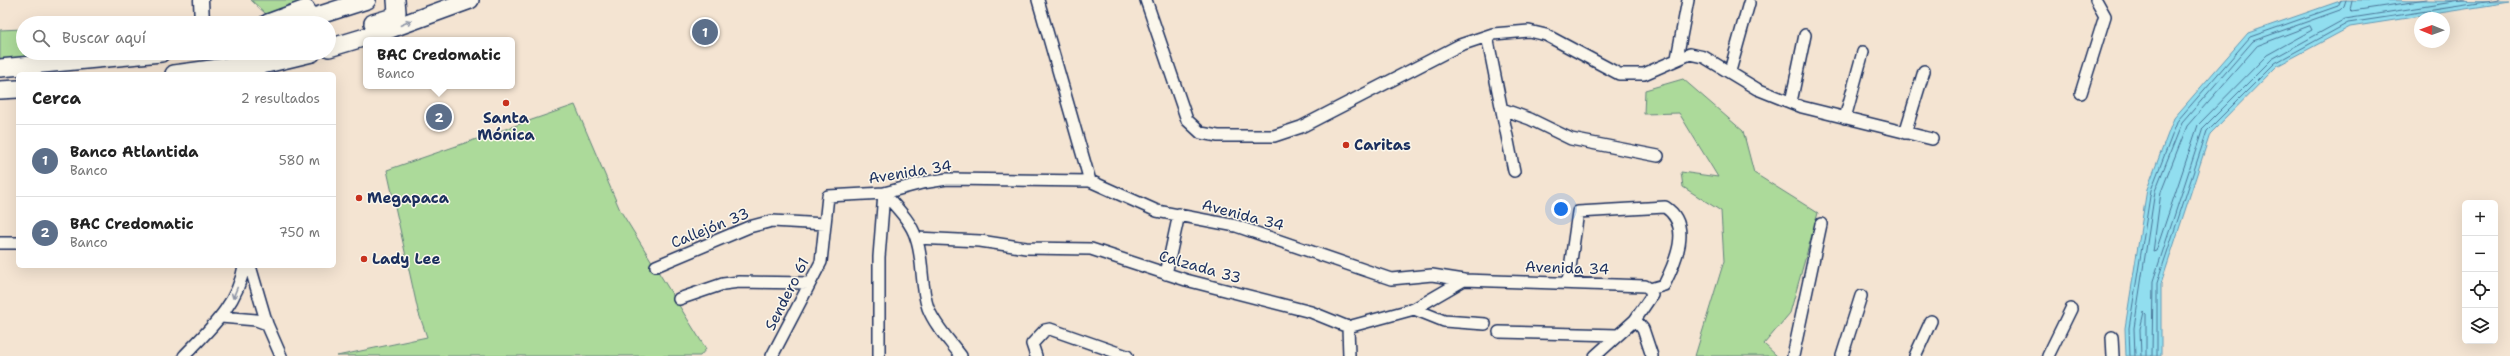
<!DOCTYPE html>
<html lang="es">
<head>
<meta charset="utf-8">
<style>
  body { margin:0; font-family:"Shantell Sans",sans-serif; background:#f6f6f6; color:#222 }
  .controls { position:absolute; right:12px; bottom:12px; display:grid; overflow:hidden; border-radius:6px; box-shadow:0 4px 16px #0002 }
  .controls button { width:36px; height:36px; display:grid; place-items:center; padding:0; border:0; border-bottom:1px solid #e0e0e0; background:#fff; color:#222; font:20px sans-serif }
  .compass { position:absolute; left:2414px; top:12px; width:36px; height:36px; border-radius:50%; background:#fff; box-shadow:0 4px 16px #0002; rotate:271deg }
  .you { position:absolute; left:1561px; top:209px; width:14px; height:14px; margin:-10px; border:3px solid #fff; border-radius:50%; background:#1a73e8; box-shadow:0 0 0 6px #1a73e833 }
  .badge { display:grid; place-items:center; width:26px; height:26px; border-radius:50%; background:#2563eb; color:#fff; font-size:13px; font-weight:700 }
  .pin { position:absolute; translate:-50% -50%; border:2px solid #fff; box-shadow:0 1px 4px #0006 }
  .popup { position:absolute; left:363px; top:37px; width:152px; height:52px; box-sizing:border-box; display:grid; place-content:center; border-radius:6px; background:#fff; filter:drop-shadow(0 1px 3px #0005); font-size:13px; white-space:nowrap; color:#767676 }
  .popup b { font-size:15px; color:#222 }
  .popup::after { content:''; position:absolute; left:50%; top:100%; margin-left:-8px; border:8px solid transparent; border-top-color:#fff }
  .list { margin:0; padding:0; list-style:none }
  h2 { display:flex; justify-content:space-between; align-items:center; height:52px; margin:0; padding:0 16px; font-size:17px }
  h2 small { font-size:13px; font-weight:400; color:#767676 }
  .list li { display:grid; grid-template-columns:26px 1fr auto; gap:12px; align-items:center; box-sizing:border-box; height:72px; padding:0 16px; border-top:1px solid #e0e0e0 }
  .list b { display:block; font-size:15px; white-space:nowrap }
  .list p { margin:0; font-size:13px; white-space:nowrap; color:#767676 }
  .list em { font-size:13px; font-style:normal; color:#767676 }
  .icon { flex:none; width:22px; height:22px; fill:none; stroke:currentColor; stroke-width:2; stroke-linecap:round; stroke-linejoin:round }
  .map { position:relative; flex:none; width:2510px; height:356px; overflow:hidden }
  .search { position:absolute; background:#fff; box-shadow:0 4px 16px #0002; left:16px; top:16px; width:320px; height:44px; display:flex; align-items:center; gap:10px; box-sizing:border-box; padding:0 14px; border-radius:22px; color:#767676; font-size:15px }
  .panel { position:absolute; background:#fff; box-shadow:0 4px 16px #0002; left:16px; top:72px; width:320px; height:196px; border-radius:6px }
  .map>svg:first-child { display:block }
  .green { fill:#acda9a; stroke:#64847c }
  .water { fill:#91deef; stroke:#6298b5 }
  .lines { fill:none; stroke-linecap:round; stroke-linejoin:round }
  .shore { stroke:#4a7598; stroke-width:1 }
  .minor-casing { stroke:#1b2f5e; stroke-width:14 }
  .tertiary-casing { stroke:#1b2f5e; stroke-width:17 }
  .primary-casing { stroke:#1b2f5e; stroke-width:20 }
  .minor { stroke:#fbf7ec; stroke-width:11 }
  .tertiary { stroke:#fbf7ec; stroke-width:14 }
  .primary { stroke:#fbf7ec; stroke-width:17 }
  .oneway { stroke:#8b93a5 }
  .poi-dot { fill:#c8321e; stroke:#fbf7ec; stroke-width:1.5 }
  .labels { text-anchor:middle; stroke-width:3; stroke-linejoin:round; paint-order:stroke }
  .poi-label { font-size:15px; font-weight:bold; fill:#1b2f5e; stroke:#fbf7ec; text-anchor:start }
  .street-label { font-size:15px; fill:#1b2f5e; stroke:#fbf7ec }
</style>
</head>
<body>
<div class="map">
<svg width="2510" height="356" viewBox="0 0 2510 356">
  <rect width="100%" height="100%" fill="#f4e4d2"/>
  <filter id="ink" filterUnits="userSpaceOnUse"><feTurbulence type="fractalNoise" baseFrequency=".025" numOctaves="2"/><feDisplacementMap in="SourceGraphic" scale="8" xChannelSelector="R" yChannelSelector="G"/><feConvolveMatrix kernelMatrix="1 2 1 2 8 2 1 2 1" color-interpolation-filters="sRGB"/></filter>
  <g filter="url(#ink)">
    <path class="green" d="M251 0H311L267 15Z
      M23 29V53H97L0 60V30Z
      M1683 79 1743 131 1754 173 1818 213 1790 313 1764 344 1777 356H1695L1724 261 1721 211 1683 187 1681 172 1718 177 1679 113 1644 114 1645 90Z
      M575 105 620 210 706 349 700 356H337L427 337 418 311 387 170Z"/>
    <path class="water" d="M2343 0 2510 2 2350 27 2277 66 2210 134 2161 284V356H2126L2125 328 2147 189 2174 118 2248 33Z"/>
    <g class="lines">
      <path class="shore" d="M2352 0 2350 9 2352 11 2426 0
        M2310 26 2312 30 2267 55 2198 125 2156 251 2153 252 2161 192 2187 126 2257 46Z
        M2130 356 2129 328 2151 190 2178 120 2250 37 2338 6 2341 0
        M2135 356 2134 328 2155 191 2182 123 2253 41 2340 10 2344 6 2346 0
        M2141 356 2140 329 2144 312 2146 314V356
        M2152 356 2153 281 2203 128 2272 59 2345 19 2466 0
        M2157 356V283L2207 131 2275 63 2348 23 2499 0"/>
      <g class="minor-casing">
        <path id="minor" d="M1038 0 1090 181
          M1146 0 1187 120 1201 133 1218 136H1274L1301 127 1460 45 1493 34 1529 31 1546 35 1619 74H1644L1690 54 1704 57 1757 89 1802 107 1932 139
          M1487 36 1514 171
          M1677 58 1688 0
          M1730 71 1749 3
          M2081 93 2105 16 2096 0
          M1791 102 1805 35
          M1502 109 1530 119 1571 139 1658 156
          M1845 118 1863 52
          M1905 133 1924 71
          M884 193C895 206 911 221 916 238 924 260 920 285 928 308 935 326 950 341 961 356
          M916 238 980 241 1026 248 1091 249 1186 280 1311 312 1348 327 1414 309 1464 280
          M0 243H18
          M250 266 267 324 281 356
          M656 266 749 227 772 221 825 224
          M1166 274 1179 214
          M1568 282 1578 212 1665 207C1693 225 1675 263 1664 285L1650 289
          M679 299 723 284 739 282 810 283
          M1414 309 1444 321 1485 324
          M221 317 256 320 267 324
          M1635 320 1643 329 1652 356
          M1348 327 1349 356
          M1499 332 1618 335
          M2112 337 2113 356
          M184 356C210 329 238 304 244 266
          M772 356 821 262 828 196 884 193 922 183 947 179 1090 181 1157 211 1236 226 1391 279 1432 275 1464 280 1645 286 1650 289
          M879 356V257L884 193
          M1036 356 1032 344 1045 330 1050 329 1127 356
          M1595 356 1635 320 1652 295 1650 289
          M1793 356 1821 224
          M1842 356 1861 296
          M1915 356 1931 321
          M2048 356 2071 309"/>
      </g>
      <g class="tertiary-casing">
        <path id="tertiary" d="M201 0 202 23"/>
      </g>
      <g class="primary-casing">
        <path id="primary" d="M268 23 306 9
          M295 23 367 0
          M373 23 390 18 397 12 396 0
          M329 48 382 32 470 0
          M0 68 161 53
          M174 74 234 66H258L312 53
          M0 90 18 89"/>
      </g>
      <use href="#minor" class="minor"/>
      <use href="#tertiary" class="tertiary"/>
      <use href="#primary" class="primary"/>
    </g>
    <defs><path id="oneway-shaft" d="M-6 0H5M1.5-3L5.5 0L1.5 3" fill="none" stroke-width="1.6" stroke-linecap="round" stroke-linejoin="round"/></defs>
    <g class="oneway">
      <use href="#oneway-shaft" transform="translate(406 23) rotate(-23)"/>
      <use href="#oneway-shaft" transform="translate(235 293) rotate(112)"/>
    </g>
  </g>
  <g class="poi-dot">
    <circle cx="506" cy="103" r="4"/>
    <circle cx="1346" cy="145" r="4"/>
    <circle cx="359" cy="198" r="4"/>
    <circle cx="364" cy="259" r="4"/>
  </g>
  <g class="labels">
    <g class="poi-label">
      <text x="506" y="123" text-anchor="middle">Santa<tspan x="506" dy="17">Mónica</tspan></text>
      <text x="1354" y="150">Caritas</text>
      <text x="367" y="203">Megapaca</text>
      <text x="372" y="264">Lady Lee</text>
    </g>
    <g class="street-label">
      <text transform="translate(910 172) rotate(-9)" y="5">Avenida 34</text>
      <text transform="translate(1243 215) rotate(15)" y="5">Avenida 34</text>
      <text transform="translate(710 228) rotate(-22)" y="5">Callejón 33</text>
      <text transform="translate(1200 267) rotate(16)" y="5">Calzada 33</text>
      <text transform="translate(1567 268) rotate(2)" y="5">Avenida 34</text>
      <text transform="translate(787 294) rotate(-63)" y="5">Sendero 61</text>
    </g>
  </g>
</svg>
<div class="controls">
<button>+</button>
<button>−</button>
<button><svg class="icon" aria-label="locate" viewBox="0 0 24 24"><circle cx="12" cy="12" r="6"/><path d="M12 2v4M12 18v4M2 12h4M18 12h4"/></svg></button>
<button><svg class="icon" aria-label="layers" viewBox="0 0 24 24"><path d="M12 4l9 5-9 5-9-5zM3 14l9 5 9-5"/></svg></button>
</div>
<svg class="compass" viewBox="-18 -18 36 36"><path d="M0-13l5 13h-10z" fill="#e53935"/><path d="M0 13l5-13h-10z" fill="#767676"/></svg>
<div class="you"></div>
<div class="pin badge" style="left:705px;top:32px;background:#5c6f8a">1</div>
<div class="pin badge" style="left:439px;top:117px;background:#5c6f8a">2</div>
<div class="popup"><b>BAC Credomatic</b>Banco</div>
<div class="search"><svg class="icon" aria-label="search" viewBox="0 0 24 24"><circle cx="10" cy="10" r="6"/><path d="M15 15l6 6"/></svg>Buscar aquí</div>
<section class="panel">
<h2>Cerca<small>2 resultados</small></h2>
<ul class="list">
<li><span class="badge" style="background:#5c6f8a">1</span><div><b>Banco Atlantida</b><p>Banco</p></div><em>580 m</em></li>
<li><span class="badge" style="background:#5c6f8a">2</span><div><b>BAC Credomatic</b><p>Banco</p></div><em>750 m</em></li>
</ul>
</section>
</div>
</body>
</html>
